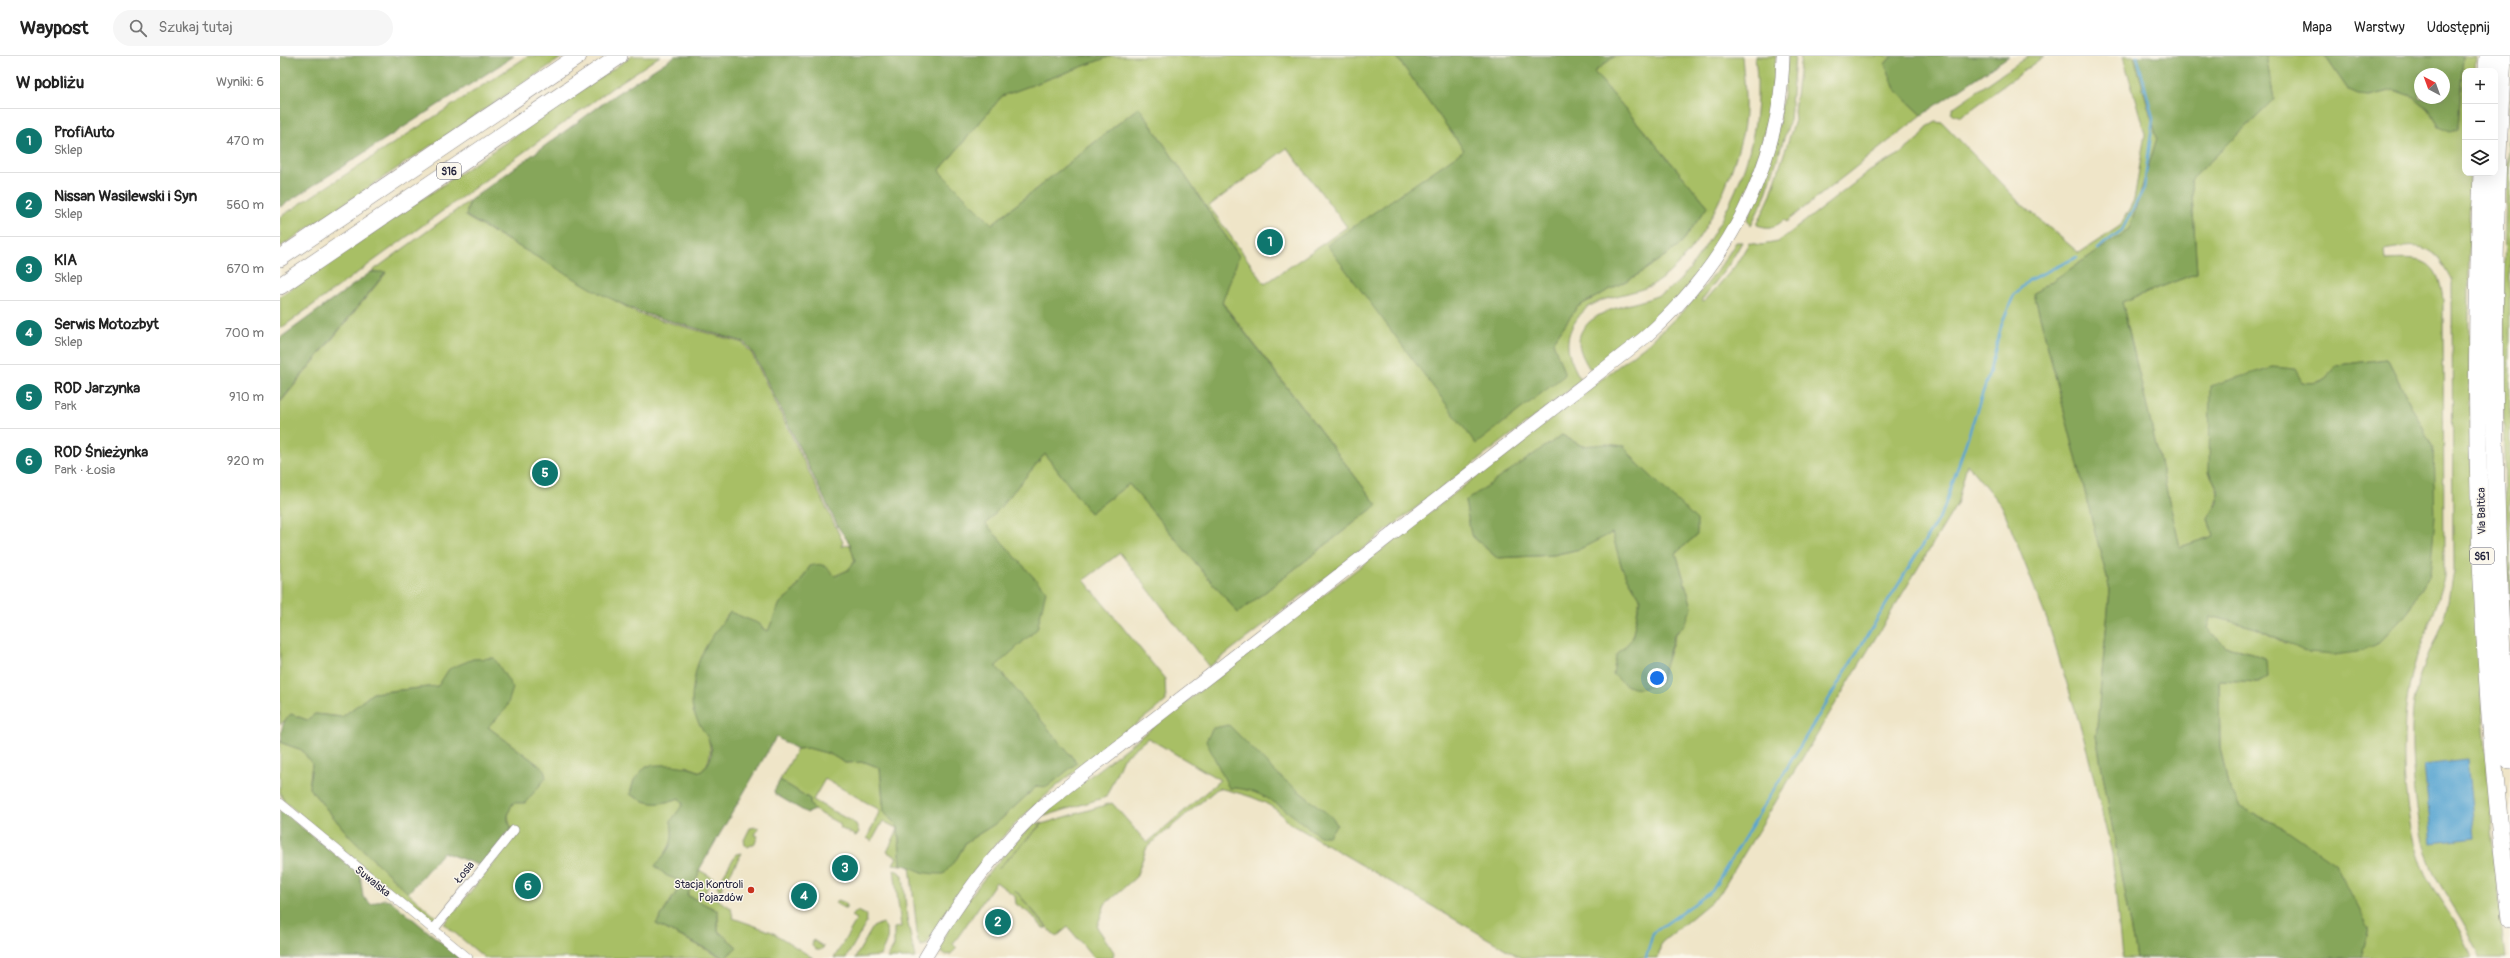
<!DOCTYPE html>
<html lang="pl">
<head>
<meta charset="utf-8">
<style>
  body { margin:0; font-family:Pangolin,sans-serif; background:#f6f6f6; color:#222 }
  .controls { position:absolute; right:12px; top:12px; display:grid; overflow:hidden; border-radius:8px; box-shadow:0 4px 16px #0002 }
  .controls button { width:36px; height:36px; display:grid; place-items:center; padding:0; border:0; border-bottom:1px solid #e0e0e0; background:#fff; color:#222; font:20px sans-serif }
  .compass { position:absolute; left:2134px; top:12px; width:36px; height:36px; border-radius:50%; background:#fff; box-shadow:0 4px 16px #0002; rotate:319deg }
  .you { position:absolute; left:1377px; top:622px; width:14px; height:14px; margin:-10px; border:3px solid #fff; border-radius:50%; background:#1a73e8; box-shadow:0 0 0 6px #1a73e833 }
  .badge { display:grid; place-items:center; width:26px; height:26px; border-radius:50%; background:#0f766e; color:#fff; font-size:13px; font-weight:700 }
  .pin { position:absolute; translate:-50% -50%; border:2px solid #fff; box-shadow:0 1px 4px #0006 }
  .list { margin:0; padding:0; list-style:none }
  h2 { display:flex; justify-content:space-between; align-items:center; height:52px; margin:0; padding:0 16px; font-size:17px }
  h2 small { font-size:13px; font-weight:400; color:#767676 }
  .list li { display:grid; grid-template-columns:26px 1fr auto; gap:12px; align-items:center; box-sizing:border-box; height:64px; padding:0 16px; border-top:1px solid #e0e0e0 }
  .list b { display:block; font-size:15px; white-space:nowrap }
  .list p { margin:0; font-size:13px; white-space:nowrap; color:#767676 }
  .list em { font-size:13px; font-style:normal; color:#767676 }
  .icon { flex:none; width:22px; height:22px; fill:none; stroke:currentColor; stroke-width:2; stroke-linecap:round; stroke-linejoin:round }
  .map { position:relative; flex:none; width:2230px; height:902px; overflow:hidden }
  header { display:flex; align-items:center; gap:24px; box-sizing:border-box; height:56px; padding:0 20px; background:#fff; border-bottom:1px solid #e0e0e0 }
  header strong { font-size:19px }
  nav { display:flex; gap:22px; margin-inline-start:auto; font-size:14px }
  .search { width:280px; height:36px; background:#f6f6f6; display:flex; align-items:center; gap:10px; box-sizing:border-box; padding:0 14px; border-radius:22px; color:#767676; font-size:15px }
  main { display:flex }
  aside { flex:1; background:#fff }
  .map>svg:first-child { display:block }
  .green { fill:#a8bf65; stroke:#657050; fill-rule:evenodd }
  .forest { fill:#86a65a; stroke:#54644a; fill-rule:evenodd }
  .water { fill:#59a5d1; stroke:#3e6486 }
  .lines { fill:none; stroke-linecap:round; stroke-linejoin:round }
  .stream { stroke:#59a5d1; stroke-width:2.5 }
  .street-casing { stroke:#888482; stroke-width:10 }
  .secondary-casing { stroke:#888482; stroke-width:14 }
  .highway-casing { stroke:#888482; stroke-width:18 }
  .street { stroke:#fff; stroke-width:9 }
  .secondary { stroke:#fff; stroke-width:13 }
  .highway { stroke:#fff; stroke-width:17 }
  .poi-dot { fill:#c8321e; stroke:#fbf7ec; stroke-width:1.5 }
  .labels { text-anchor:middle; stroke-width:3; stroke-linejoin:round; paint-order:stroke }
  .shield { fill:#fbf7ec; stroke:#636270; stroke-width:1 }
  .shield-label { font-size:10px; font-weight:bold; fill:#22223b }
  .street-label { font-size:11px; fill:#22223b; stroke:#fbf7ec }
  .poi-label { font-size:11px; fill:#22223b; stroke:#fbf7ec; text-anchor:end }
</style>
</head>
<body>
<header>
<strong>Waypost</strong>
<div class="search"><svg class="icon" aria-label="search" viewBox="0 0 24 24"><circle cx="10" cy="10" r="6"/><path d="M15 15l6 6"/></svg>Szukaj tutaj</div>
<nav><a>Mapa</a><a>Warstwy</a><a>Udostępnij</a></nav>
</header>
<main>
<aside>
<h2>W pobliżu<small>Wyniki: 6</small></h2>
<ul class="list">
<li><span class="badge">1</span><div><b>ProfiAuto</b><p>Sklep</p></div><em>470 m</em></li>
<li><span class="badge">2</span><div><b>Nissan Wasilewski i Syn</b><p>Sklep</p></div><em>560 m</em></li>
<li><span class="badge">3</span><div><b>KIA</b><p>Sklep</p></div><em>670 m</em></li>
<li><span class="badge">4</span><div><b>Serwis Motozbyt</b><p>Sklep</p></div><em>700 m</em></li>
<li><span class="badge">5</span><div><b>ROD Jarzynka</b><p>Park</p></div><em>910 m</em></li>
<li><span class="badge">6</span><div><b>ROD Śnieżynka</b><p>Park · Łosia</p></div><em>920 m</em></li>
</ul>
</aside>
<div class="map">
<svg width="2230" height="902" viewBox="0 0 2230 902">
  <rect width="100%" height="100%" fill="#fbf7ec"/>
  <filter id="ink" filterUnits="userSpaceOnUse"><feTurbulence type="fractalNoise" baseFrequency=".025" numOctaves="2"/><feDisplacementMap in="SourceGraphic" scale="8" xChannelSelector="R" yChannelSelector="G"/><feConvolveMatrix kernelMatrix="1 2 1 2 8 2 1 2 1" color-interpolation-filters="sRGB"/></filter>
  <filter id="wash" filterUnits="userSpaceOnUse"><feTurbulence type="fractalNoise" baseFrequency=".012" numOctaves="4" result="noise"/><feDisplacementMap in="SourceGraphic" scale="16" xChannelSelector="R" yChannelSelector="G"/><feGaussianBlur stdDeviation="0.9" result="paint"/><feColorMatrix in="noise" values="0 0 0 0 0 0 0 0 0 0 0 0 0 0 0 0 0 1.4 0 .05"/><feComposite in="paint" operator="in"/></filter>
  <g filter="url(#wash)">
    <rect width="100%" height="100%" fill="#efe5c8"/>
    <path class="green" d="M248 0H284L0 191V161Z
      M352 0H380L332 32 0 273V240Z
      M831 0H1116L1184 94 1273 286 1297 251 1359 218 1399 190 1428 150 1314 16 1335 0H1462C1464 25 1468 54 1462 79 1450 129 1419 203 1372 229 1353 239 1314 240 1300 259 1280 284 1288 299 1301 325L929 611 840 497 804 524 885 623 886 645C827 692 762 735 713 792 687 822 666 856 646 889L641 890 638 886 630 809 642 816 677 802 686 786 718 766 757 730 797 707 715 610 757 573 765 535 706 468 765 398 810 457 849 428 958 557 1097 449 942 246 959 200 859 51 712 168 659 115 722 40ZM1007 92 1067 171 985 228 929 150Z
      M1475 0H1496C1487 94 1467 157 1407 231 1399 241 1391 252 1382 261 1363 281 1337 296 1315 313L1309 312C1302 300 1294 286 1303 273 1321 248 1360 250 1385 236 1403 225 1415 206 1426 189 1464 130 1484 71 1475 0Z
      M1508 0H1515L1510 64 1485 141 1471 169 1467 163C1495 108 1501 60 1508 0Z
      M1521 0H1612L1605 8 1615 33 1642 59 1506 166 1504 164C1494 172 1489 173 1477 169L1490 141 1515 64 1514 55Z
      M1748 0H1764L1681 61 1671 57 1674 51Z
      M1843 0H1854L1877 82 1849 174 1754 237 1830 534 1816 680 1856 902H1842L1832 798 1804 682 1767 564 1723 452 1687 408 1677 448 1439 839 1381 887 1378 902H1241L1008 766C992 744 963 738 938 732L867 791 856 821 825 848 817 871 834 896 833 902H814L788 871 776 881 734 833 767 872H763L752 859 736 848 735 840 716 826 673 888 677 892 671 898 666 899 659 895C663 868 732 786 755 767H762L717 814 762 768 832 747 867 787 940 724 868 682 843 702 826 741 765 760V755L1367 288C1405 255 1430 229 1456 186H1462L1450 207 1421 245 1424 246 1455 210 1469 187 1481 189 1498 186 1590 115 1620 98 1640 82 1647 71 1656 66 1663 67 1738 145 1799 197 1840 170 1854 144 1865 78ZM1282 379 1302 390 1344 391 1417 479 1396 497 1412 551 1404 569 1395 579 1380 627 1336 600 1352 583 1360 542 1342 512 1332 476 1300 493 1274 499 1217 502 1191 479 1242 408Z
      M1986 0H2045L2069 35 2090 40 2114 34 2134 41 2149 53 2158 71 2178 74 2183 0H2196L2195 15H2185V117H2190C2185 380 2196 640 2225 902H2200C2188 866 2161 838 2148 803 2135 766 2128 685 2134 646 2138 615 2156 587 2165 557 2169 544 2170 529 2173 515L2172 223C2154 188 2142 187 2104 194L2105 204C2143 202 2158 202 2163 244L2164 521C2156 551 2145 578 2135 607 2118 660 2121 754 2140 806 2153 840 2181 867 2192 902H2081L2089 872 2006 773 1960 752 1948 729 1940 691 1939 624 1978 626 1987 621 1973 597 1946 591 1927 572 1931 560 1976 572 2005 587H2099L2128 556 2150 518 2153 392 2107 303 2057 309C2047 323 2040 329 2022 326L1929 416C1940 437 1942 441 1928 462L1933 480 1900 491 1842 246 1917 217 1911 124 1994 43Z
      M2230 43V567C2221 392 2221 218 2230 43Z
      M189 145 186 161 359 258 463 287 472 298 563 486 561 491 570 488 575 505 568 514 555 520 530 510 516 533 500 547 488 575 482 572 413 656C426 676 440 696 421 716L406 710 354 724 350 738C367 749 380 749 399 742L404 748 391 765C395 788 389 793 375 810L387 820 403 825 376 868 443 902H205L164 868 226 792 225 788 232 772C217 752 251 727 264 713L208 671 226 653 169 613 159 630 93 637 62 661 35 658 27 664 11 658 0 669V347L106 217 91 216Z
      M0 684 2 687 22 694 32 708 29 732 71 782 128 837 158 863 153 866H149L5 746 0 737Z
      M528 692 550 698 565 707 585 706 600 712 604 756 618 771 621 809 613 808 617 801 607 796 618 773 603 765 592 785 587 782 600 754 545 723 533 744 576 768 579 776 576 780 560 772V768L534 754 530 748V743L500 724 517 693Z
      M476 771 479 772 475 779 478 780 475 787 468 791 465 789 464 784 470 772Z
      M462 797 440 835 437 830 456 798Z
      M614 813 623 819 627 862 635 902H607L614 890V872L621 871Z
      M419 814 433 822 425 836 451 852 453 862 492 876 533 902H445L457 891 438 875V855L407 839 418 820Z
      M558 844 566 847V853L555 847Z
      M578 855 586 859 587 866 566 902H554L577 863 571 860Z
      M602 867C613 877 605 889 600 900L575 902 593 871Z
      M533 884 544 891 540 894H536L532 890Z"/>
    <path class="forest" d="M0 0H234L0 151Z
      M395 0H831L722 40 659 115 712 168 859 51 959 200 942 247 1097 449 958 557 849 428 810 457 765 398 706 468 766 535 757 573 716 610 797 707 767 731 757 730 718 766 686 786 677 802 664 818C657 818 649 818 642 816 634 813 629 809 621 809L618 771 604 756 600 712 585 706 565 707 550 698 528 692 517 693 496 681 419 814 418 820 407 839 438 855V875L457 891 445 902 376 868 403 826 387 820 375 810C389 793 395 788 391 765L403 748 399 742C378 750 369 749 350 738L354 724 366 710C386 708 402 708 421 716 445 692 422 679 414 657 410 648 413 629 415 620 418 597 436 575 450 556L480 568 482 572 488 575 500 547 516 533 530 510C543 506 546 510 555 520L568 514 575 505 570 488 558 471 473 297 464 286 359 256 321 238 186 160 189 145 336 38Z
      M1116 0H1335L1314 16 1428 150 1399 190 1359 218 1297 251 1273 286 1285 319 1196 388 1047 189 1184 94Z
      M1612 0H1729L1642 59 1615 33 1605 8Z
      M1854 0H1986L1994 43 1911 124 1917 217 1842 246 1900 491 1933 480 1928 462 1938 446V433L1929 416 1930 330 1992 311 2015 313 2022 326C2040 329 2047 323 2057 309L2107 303 2153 392 2155 461 2150 518 2128 556 2099 587 2077 596 2054 599 2028 597 1976 572 1931 560 1927 572 1946 591 1973 597 1986 603 1987 621 1978 626 1939 624 1940 691 1948 729 1960 751 2006 773 2055 807 2089 872 2081 902H1856L1816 680 1830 534 1754 237 1849 174 1877 82Z
      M2045 0H2183L2178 74 2170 76 2158 71 2149 53 2134 41 2114 34 2090 40 2078 39 2069 35ZM2140 18H2164V42H2140Z
      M91 216H106L0 346V282Z
      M1282 379 1302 390 1326 388 1344 390 1354 404 1417 464V479L1396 497 1412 551 1404 569 1394 579 1380 627C1357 635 1351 636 1333 618L1336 600 1352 583 1360 542 1342 512 1332 477 1300 493 1273 499 1217 502 1191 479 1185 445Z
      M214 602 233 632 226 653 208 671 264 713 266 722 245 747H233C228 757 225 763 232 772L201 810 163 796 128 837 71 782 29 732 32 708 22 694 2 687C0 675 2 665 11 658L27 664 35 658 62 661 93 637 158 630 169 613 193 603Z
      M949 669 997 718 1053 762 1057 769 1048 780H1040C1012 761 985 731 949 732L926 685 933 672Z
      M500 724 530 743V748L534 754 527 757 495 738 494 735Z
      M0 754 80 818 83 841 91 848 104 843 110 844 180 902H0Z"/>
    <path class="water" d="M2187 704 2195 782 2152 787 2144 709Z"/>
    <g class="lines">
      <path class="stream" d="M1817 193 1842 174 1864 132 1873 62 1857 0
        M1366 902 1373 877 1432 835 1663 455 1709 318 1722 267 1734 239 1749 224 1797 201"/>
    </g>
  </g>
  <g filter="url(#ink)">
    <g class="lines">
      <g class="street-casing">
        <path id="street" d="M0 747 188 902
          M153 874 234 774"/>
      </g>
      <g class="secondary-casing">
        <path id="secondary" d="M645 902C679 845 716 792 766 747L1364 282C1446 210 1501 111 1503 0"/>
      </g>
      <g class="highway-casing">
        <path id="highway" d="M2223 0C2215 129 2213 258 2215 386 2217 493 2220 599 2230 705
          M2207 15 2208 0
          M2202 117C2191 365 2200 617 2230 863
          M0 202 298 0
          M0 230 339 0"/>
      </g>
      <use href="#street" class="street"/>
      <use href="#secondary" class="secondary"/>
      <use href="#highway" class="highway"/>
    </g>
  </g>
  <circle class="poi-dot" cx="471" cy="834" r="4"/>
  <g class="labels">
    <g class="shield">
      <rect x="157" y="107" width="24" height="16" rx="3"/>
      <rect x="2190" y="492" width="24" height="16" rx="3"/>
    </g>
    <g class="shield-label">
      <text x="169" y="119">S16</text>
      <text x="2202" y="504">S61</text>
    </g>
    <g class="street-label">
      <text transform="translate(2201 455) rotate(-91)" y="4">Via Baltica</text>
      <text transform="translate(184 816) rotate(-51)" y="4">Łosia</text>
      <text transform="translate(93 825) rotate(39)" y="4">Suwalska</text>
    </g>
    <g class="poi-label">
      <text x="463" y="832">Stacja Kontroli<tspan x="463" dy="13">Pojazdów</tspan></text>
    </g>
  </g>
</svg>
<div class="controls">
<button>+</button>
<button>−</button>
<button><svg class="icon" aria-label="layers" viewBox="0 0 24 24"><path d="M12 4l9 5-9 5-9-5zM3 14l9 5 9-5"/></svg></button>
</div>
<svg class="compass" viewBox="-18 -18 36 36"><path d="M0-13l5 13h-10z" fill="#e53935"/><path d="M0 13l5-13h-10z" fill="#767676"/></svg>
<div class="you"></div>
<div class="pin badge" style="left:990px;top:186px">1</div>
<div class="pin badge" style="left:718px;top:866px">2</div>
<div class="pin badge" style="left:565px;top:812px">3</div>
<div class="pin badge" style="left:524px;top:840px">4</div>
<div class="pin badge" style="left:265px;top:417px">5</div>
<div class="pin badge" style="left:248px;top:830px">6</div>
</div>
</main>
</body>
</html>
